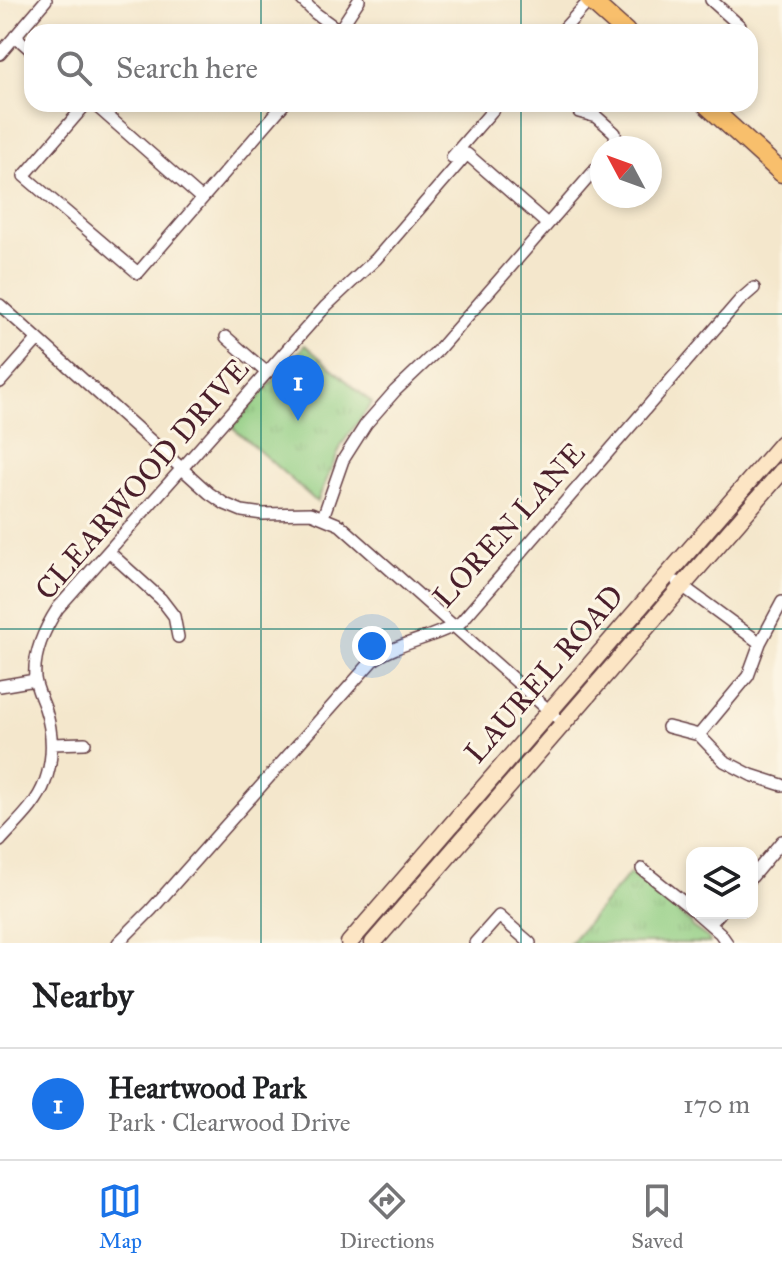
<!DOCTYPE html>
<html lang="en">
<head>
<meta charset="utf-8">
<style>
  body { margin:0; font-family:"IM FELL Great Primer",serif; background:#f6f6f6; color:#202124 }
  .controls { position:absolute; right:24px; bottom:24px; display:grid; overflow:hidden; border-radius:16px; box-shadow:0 4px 12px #0003 }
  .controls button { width:72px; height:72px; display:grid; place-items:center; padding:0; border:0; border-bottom:2px solid #e0e0e0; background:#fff; color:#202124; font:40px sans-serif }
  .compass { position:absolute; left:590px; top:136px; width:72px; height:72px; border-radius:50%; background:#fff; box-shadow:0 4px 12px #0003; rotate:311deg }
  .you { position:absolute; left:372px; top:646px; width:28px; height:28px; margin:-20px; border:6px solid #fff; border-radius:50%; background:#1a73e8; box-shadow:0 0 0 12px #1a73e833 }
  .badge { display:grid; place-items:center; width:52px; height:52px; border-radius:50%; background:#1a73e8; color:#fff; font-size:26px; font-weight:700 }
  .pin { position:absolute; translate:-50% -66px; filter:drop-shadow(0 2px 4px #0008) }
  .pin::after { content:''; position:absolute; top:42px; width:28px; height:24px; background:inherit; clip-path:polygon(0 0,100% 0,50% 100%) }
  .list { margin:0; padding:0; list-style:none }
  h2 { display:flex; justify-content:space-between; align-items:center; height:104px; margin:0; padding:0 32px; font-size:34px }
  h2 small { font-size:26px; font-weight:400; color:#757577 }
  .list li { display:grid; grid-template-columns:52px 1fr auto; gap:24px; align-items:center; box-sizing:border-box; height:112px; padding:0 32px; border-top:2px solid #e0e0e0 }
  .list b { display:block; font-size:30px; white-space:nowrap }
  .list p { margin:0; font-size:26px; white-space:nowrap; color:#757577 }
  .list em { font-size:26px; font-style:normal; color:#757577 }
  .icon { flex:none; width:44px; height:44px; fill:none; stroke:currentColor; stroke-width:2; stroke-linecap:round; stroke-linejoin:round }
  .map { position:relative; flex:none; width:782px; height:943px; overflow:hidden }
  .search { position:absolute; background:#fff; box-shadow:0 4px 12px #0003; left:24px; right:24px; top:24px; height:88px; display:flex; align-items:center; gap:20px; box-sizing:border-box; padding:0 28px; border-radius:24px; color:#757577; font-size:30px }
  .sheet { height:216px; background:#fff }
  nav { display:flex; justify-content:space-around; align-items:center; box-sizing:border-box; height:112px; border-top:2px solid #e0e0e0; background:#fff; font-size:22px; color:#757577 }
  nav a { display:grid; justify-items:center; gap:4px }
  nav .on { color:#1a73e8 }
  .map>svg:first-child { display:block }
  .grass { fill:url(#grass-tufts); stroke:#6e7657; stroke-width:2 }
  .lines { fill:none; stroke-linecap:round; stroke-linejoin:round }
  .street-casing { stroke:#643d43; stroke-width:14 }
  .secondary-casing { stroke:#643d43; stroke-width:19 }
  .primary-casing { stroke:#643d43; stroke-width:21 }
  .street { stroke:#fff; stroke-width:11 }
  .secondary { stroke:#fce5c4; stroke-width:16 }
  .primary { stroke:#f8bf6c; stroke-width:18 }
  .grid { fill:none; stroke:#0f766e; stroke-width:2; stroke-opacity:0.55 }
  .labels { text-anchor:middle; stroke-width:6; stroke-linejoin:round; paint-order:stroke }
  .street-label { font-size:30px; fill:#4a1f2b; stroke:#fcf5e5 }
</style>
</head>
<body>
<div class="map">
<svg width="782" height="943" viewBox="0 0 782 943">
  <defs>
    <pattern id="grass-tufts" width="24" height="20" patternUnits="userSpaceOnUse" patternTransform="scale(2)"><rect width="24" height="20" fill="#91ce83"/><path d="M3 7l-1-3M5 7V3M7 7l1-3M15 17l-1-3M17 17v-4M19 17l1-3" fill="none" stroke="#7fb071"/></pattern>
  </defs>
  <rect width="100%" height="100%" fill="#fcf5e5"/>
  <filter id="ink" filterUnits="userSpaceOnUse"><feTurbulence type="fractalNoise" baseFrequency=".0125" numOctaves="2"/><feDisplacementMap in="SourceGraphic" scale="16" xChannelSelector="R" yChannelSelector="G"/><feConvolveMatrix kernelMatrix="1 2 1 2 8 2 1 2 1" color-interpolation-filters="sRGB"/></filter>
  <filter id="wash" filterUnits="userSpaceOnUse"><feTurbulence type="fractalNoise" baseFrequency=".006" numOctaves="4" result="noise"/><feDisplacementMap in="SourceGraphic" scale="32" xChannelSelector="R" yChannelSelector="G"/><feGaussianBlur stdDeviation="1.8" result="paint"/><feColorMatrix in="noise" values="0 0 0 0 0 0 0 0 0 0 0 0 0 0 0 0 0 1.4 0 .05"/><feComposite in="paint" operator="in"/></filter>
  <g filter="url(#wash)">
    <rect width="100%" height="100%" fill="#f4e7cc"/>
    <path class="grass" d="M305 345 372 403 342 444 317 502 232 427Z
      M630 873 691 923 692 927 708 938 710 943H570Z"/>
  </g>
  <g filter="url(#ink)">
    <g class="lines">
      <g class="street-casing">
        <path id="street" d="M302 0 315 13 341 32
          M711 0 740 26
          M338 32 359 0
          M561 32 590 0
          M15 36 32 51
          M0 54 46 0
          M86 104 24 176 138 273 284 104
          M94 104 202 199
          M579 112 597 117 615 133 616 148
          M452 157 498 104
          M0 305 209 493 225 504 242 511 263 514 311 513 340 525 555 716
          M226 337 267 373
          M0 382 38 339
          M323 517 343 460 366 424 395 391 438 350 602 162
          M109 552 161 599 174 616 178 637
          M677 582 760 643
          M0 686 35 680
          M668 727 699 735 724 761 751 775 782 785
          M699 735 748 676 760 643 782 602
          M52 744 85 743
          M0 841C16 823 37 805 45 782 54 757 53 732 45 708 42 699 36 688 35 678 33 653 45 628 58 608L326 306 376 259 467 154 547 224
          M642 869 692 909
          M752 877 782 841
          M697 913 720 933 727 943
          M710 924 720 913
          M118 943 151 910 372 661C399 642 432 639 461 622L739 301 754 288
          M475 943 499 916 530 943"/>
      </g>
      <g class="secondary-casing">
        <path id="secondary" d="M349 943 782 443
          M373 943 782 471"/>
      </g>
      <g class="primary-casing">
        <path id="primary" d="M590 0 626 32
          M706 104 782 173"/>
      </g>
      <use href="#street" class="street"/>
      <use href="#secondary" class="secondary"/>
      <use href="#primary" class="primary"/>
    </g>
  </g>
  <path class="grid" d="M261 0V32M521 0V32M261 104V943M521 104V943M0 314H782M0 629H782"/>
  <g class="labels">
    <g class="street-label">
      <text transform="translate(142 479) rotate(-49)" y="10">CLEARWOOD DRIVE</text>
      <text transform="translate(509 525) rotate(-48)" y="10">LOREN LANE</text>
      <text transform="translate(544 674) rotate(-49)" y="10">LAUREL ROAD</text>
    </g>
  </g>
</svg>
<div class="controls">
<button><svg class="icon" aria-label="layers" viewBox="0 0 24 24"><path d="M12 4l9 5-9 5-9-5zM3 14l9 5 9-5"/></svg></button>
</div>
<svg class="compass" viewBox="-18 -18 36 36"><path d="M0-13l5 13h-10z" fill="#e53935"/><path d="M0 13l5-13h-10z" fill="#757577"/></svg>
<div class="you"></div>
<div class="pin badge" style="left:298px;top:421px">1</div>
<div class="search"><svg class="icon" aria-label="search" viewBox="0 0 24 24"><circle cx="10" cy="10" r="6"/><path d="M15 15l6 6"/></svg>Search here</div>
</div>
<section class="sheet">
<h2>Nearby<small></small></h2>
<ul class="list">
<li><span class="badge">1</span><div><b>Heartwood Park</b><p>Park · Clearwood Drive</p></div><em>170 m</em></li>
</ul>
</section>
<nav>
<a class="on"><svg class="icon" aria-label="map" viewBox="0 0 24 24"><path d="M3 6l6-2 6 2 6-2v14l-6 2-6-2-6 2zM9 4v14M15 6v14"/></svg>Map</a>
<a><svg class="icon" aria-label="directions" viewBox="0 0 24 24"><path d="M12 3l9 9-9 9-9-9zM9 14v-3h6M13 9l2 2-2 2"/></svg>Directions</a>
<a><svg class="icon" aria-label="saved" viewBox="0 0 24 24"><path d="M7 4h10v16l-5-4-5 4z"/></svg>Saved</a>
</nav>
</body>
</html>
